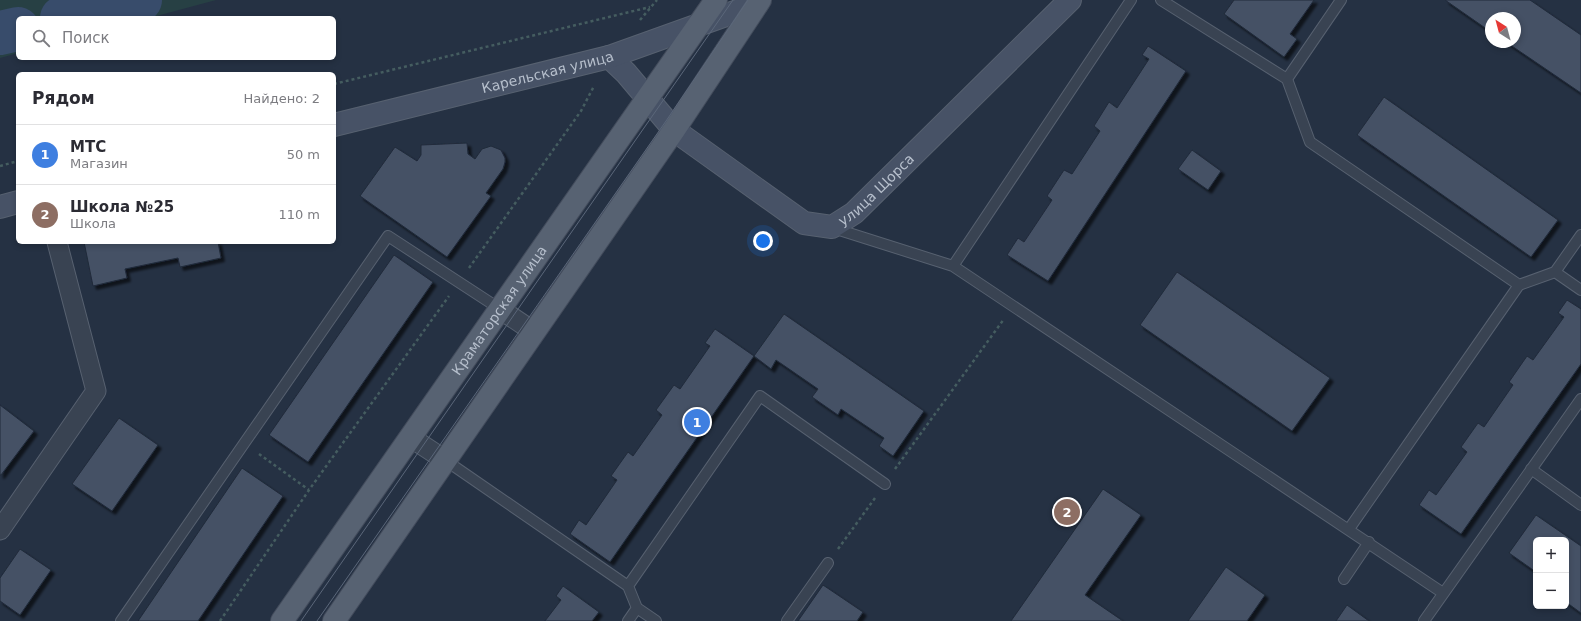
<!DOCTYPE html>
<html lang="ru">
<head>
<meta charset="utf-8">
<style>
  body { margin:0; font-family:"DejaVu Sans",sans-serif; background:#f2f2f3; color:#2b2b33 }
  .controls { position:absolute; right:12px; bottom:12px; display:grid; overflow:hidden; border-radius:6px; box-shadow:0 2px 6px #0003 }
  .controls button { width:36px; height:36px; display:grid; place-items:center; padding:0; border:0; border-bottom:1px solid #e1e1e2; background:#fff; color:#2b2b33; font:20px sans-serif }
  .compass { position:absolute; left:1485px; top:12px; width:36px; height:36px; border-radius:50%; background:#fff; box-shadow:0 2px 6px #0003; rotate:324deg }
  .you { position:absolute; left:763px; top:241px; width:14px; height:14px; margin:-10px; border:3px solid #fff; border-radius:50%; background:#1a73e8; box-shadow:0 0 0 6px #1a73e833 }
  .badge { display:grid; place-items:center; width:26px; height:26px; border-radius:50%; background:#111827; color:#fff; font-size:13px; font-weight:700 }
  .pin { position:absolute; translate:-50% -50%; border:2px solid #fff; box-shadow:0 1px 4px #0006 }
  .list { margin:0; padding:0; list-style:none }
  h2 { display:flex; justify-content:space-between; align-items:center; height:52px; margin:0; padding:0 16px; font-size:17px }
  h2 small { font-size:13px; font-weight:400; color:#7c7c81 }
  .list li { display:grid; grid-template-columns:26px 1fr auto; gap:12px; align-items:center; box-sizing:border-box; height:60px; padding:0 16px; border-top:1px solid #e1e1e2 }
  .list b { display:block; font-size:15px; white-space:nowrap }
  .list p { margin:0; font-size:13px; white-space:nowrap; color:#7c7c81 }
  .list em { font-size:13px; font-style:normal; color:#7c7c81 }
  .icon { flex:none; width:22px; height:22px; fill:none; stroke:currentColor; stroke-width:2; stroke-linecap:round; stroke-linejoin:round }
  .map { position:relative; flex:none; width:1581px; height:621px; overflow:hidden }
  .search { position:absolute; background:#fff; box-shadow:0 2px 6px #0003; left:16px; top:16px; width:320px; height:44px; display:flex; align-items:center; gap:10px; box-sizing:border-box; padding:0 14px; border-radius:6px; color:#7c7c81; font-size:15px }
  .panel { position:absolute; background:#fff; box-shadow:0 2px 6px #0003; left:16px; top:72px; width:320px; height:172px; border-radius:6px }
  .map>svg:first-child { display:block }
  .green { fill:#274044 }
  .lines { fill:none; stroke-linecap:round; stroke-linejoin:round }
  .river { stroke:#384c6b; stroke-width:44 }
  .building { fill:#445165; stroke:#202a3a; filter:url(#shadow) }
  .lane-casing { stroke:#576170; stroke-width:12 }
  .street-casing { stroke:#576170; stroke-width:21 }
  .secondary-casing { stroke:#576170; stroke-width:24 }
  .primary-casing { stroke:#434c5c; stroke-width:24 }
  .path { stroke:#455d60; stroke-width:2.5; stroke-dasharray:3 3; stroke-linecap:butt }
  .lane { stroke:#394352; stroke-width:10 }
  .street { stroke:#394352; stroke-width:19 }
  .secondary { stroke:#475266; stroke-width:22 }
  .primary { stroke:#576272; stroke-width:22 }
  .tram { stroke:#5b677a; stroke-width:1 }
  .labels { text-anchor:middle; stroke-width:3; stroke-linejoin:round; paint-order:stroke }
  .street-label { font-size:14px; fill:#b6bfcc; stroke:#1e2838 }
</style>
</head>
<body>
<div class="map">
<svg width="1581" height="621" viewBox="0 0 1581 621">
  <defs>
    <filter id="shadow"><feDropShadow dx="3.5" dy="3.5" stdDeviation="1" flood-color="#0009"/></filter>
  </defs>
  <rect width="100%" height="100%" fill="#253143"/>
  <path class="green" d="M0 0H216L149 18H18V53L0 58Z"/>
  <g class="lines">
    <path class="river" d="M62 18 140 0
      M0 33 18 29"/>
  </g>
  <path class="building" d="M1234 0H1314L1290 34 1297 39 1284 57 1224 14Z
    M1445 0H1530L1581 35V93L1506 42H1515V18H1491V32Z
    M1148 46 1186 71 1048 281 1007 255 1018 238 1024 242 1052 200 1047 196 1064 170 1072 174 1100 131 1094 126 1109 102 1117 108 1149 59 1142 55Z
    M1384 97 1558 220 1531 257 1357 135Z
    M467 143 468 154 475 159 482 149 491 146 501 150 505 158V162L503 169 486 193 491 196 447 257 360 196 395 147 417 161 421 155V145Z
    M1192 150 1221 171 1208 190 1178 169Z
    M84 242H218L221 258 180 267 178 258 125 269 127 278 93 286Z
    M394 255 433 282 308 462 269 435Z
    M1177 272 1330 378 1292 431 1140 325Z
    M1567 300 1581 309V364L1461 534 1419 505 1429 490 1436 495 1467 452 1461 447 1478 423 1484 427 1513 385 1509 382 1527 356 1533 360 1564 317 1558 313Z
    M784 314 924 411 893 456 879 446 884 438 841 409 838 415 812 397 818 389 776 360 771 369 754 356Z
    M715 329 754 356 610 562 570 534 579 520 586 525 617 480 611 476 628 452 633 456 662 415 656 410 674 385 680 389 710 346 705 343Z
    M0 405 34 431 1 475H0Z
    M119 418 158 445 112 511 72 484Z
    M242 468 283 496 198 621H138Z
    M1103 489 1141 515 1085 595 1123 621H1011Z
    M1536 515 1581 546V613L1566 602V540H1536V572L1509 553Z
    M20 549 51 570 20 615 0 601V578Z
    M1226 567 1265 595 1247 621H1188Z
    M823 585 863 612 857 621H798Z
    M563 586 599 612 592 621H545L561 600 556 596Z
    M1347 605 1369 621H1336Z"/>
  <g class="lines">
    <g class="lane-casing">
      <path id="lane" d="M1161 0 1287 79
        M1341 0 1287 79 1310 142 1519 285
        M833 228 953 266 1443 593
        M953 266 1131 0
        M1555 272 1581 290
        M445 460 628 586 637 608 628 621
        M1531 469 1581 505
        M1349 529 1519 285 1555 272 1581 235
        M1344 579 1369 542
        M628 586 760 396 885 484
        M637 608 656 621
        M121 621 388 236 500 309
        M787 621 828 563
        M1424 621 1581 399"/>
    </g>
    <g class="street-casing">
      <path id="street" d="M500 309 534 332
        M410 437 445 460
        M0 530 96 391 57 242"/>
    </g>
    <g class="secondary-casing">
      <g id="secondary">
        <path id="s1" d="M609 57 626 73 674 130 804 223 832 227 854 213 1070 0"/>
        <path id="s2" d="M334 125 609 57 757 4"/>
        <path d="M0 207 18 202"/>
      </g>
    </g>
    <g class="primary-casing">
      <g id="primary">
        <path id="s3" d="M282 621 716 0"/>
        <path d="M334 621 674 130 760 0"/>
      </g>
    </g>
    <path class="path" d="M640 20 657 0
      M334 84 650 7
      M0 166 18 161
      M469 268 581 111 594 86
      M259 454 309 490
      M895 469 1004 319
      M838 549 875 498
      M220 621 309 490 449 296"/>
    <use href="#lane" class="lane"/>
    <use href="#street" class="street"/>
    <use href="#secondary" class="secondary"/>
    <use href="#primary" class="primary"/>
    <path class="tram" d="M301 621 733 0
      M317 621 666 121 748 0"/>
  </g>
  <g class="labels">
    <g class="street-label">
      <text dy="5" stroke="none"><textPath href="#s2" startOffset="220">Карельская улица</textPath></text>
      <text dy="5" stroke="none"><textPath href="#s1" startOffset="344">улица Щорса</textPath></text>
      <text dy="5" stroke="none"><textPath href="#s3" startOffset="379">Краматорская улица</textPath></text>
    </g>
  </g>
</svg>
<div class="controls">
<button>+</button>
<button>−</button>
</div>
<svg class="compass" viewBox="-18 -18 36 36"><path d="M0-13l5 13h-10z" fill="#e53935"/><path d="M0 13l5-13h-10z" fill="#7c7c81"/></svg>
<div class="you"></div>
<div class="pin badge" style="left:697px;top:422px;background:#3f7fe0">1</div>
<div class="pin badge" style="left:1067px;top:512px;background:#8d6e63">2</div>
<div class="search"><svg class="icon" aria-label="search" viewBox="0 0 24 24"><circle cx="10" cy="10" r="6"/><path d="M15 15l6 6"/></svg>Поиск</div>
<section class="panel">
<h2>Рядом<small>Найдено: 2</small></h2>
<ul class="list">
<li><span class="badge" style="background:#3f7fe0">1</span><div><b>МТС</b><p>Магазин</p></div><em>50 m</em></li>
<li><span class="badge" style="background:#8d6e63">2</span><div><b>Школа №25</b><p>Школа</p></div><em>110 m</em></li>
</ul>
</section>
</div>
</body>
</html>
